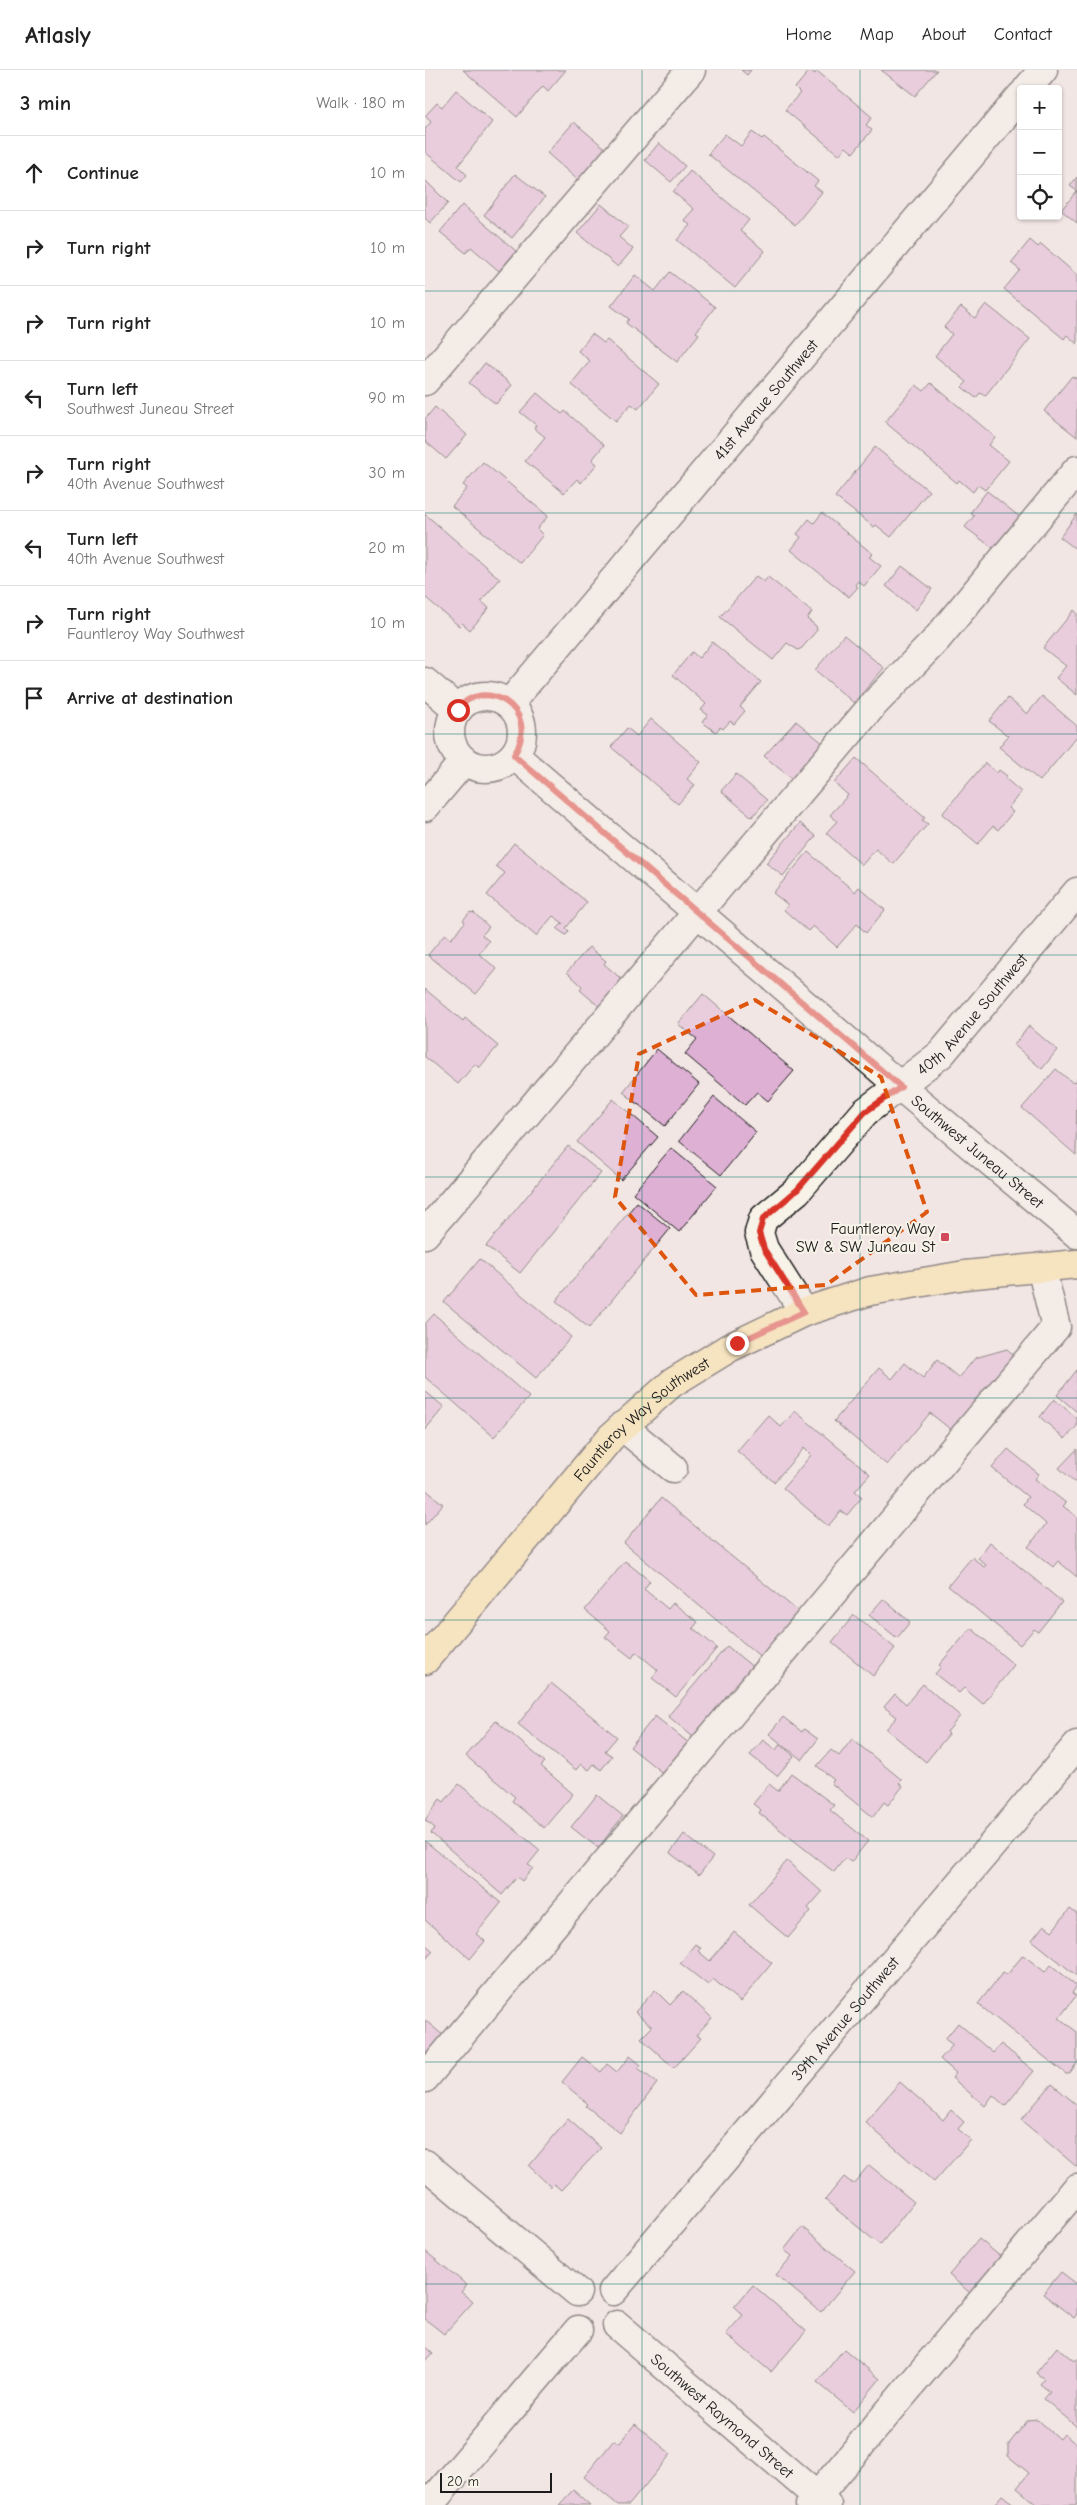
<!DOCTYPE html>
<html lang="en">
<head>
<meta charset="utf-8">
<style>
  body { margin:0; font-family:"Comic Neue",sans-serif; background:#f2f2f2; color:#222 }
  .controls { position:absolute; right:15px; top:15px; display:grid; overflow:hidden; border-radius:5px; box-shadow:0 1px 4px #0004 }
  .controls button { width:45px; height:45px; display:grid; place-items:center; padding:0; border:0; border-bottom:1px solid #e0e0e0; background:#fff; color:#222; font:25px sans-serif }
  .scale { position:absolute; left:15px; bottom:12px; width:112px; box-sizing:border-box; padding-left:5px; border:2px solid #1c1c1c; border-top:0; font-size:14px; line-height:18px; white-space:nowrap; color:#1c1c1c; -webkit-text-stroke:4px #f7f3e8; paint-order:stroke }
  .stop { position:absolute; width:15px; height:15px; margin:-11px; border:4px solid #d93025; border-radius:50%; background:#fff }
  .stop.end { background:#d93025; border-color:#fff; box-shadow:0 1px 5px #0008 }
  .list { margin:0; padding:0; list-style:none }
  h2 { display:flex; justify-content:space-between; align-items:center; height:65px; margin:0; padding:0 20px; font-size:21px }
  h2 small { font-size:16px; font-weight:400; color:#767676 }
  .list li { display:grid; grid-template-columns:32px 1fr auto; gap:15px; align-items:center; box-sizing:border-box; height:75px; padding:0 20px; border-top:1px solid #e0e0e0 }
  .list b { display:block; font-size:19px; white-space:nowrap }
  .list p { margin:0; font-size:16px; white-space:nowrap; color:#767676 }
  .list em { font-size:16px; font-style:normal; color:#767676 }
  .icon { flex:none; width:28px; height:28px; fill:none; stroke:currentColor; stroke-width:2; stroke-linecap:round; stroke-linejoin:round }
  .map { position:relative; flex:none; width:652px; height:2435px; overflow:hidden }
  header { display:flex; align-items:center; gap:30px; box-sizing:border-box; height:70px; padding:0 25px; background:#fff; border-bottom:1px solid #e0e0e0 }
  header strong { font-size:24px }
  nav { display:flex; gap:28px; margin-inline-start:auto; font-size:18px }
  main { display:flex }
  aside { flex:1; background:#fff }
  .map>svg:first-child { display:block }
  .building { fill:#ddb0d4; stroke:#1c1c1c }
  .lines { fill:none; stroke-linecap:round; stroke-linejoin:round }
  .minor-casing { stroke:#1c1c1c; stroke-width:31 }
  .major-casing { stroke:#1c1c1c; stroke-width:31 }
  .minor { stroke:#f7f3e8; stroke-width:28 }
  .major { stroke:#fadf96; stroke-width:28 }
  .route { stroke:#d93025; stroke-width:6 }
  .marked { fill:none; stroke:#de560d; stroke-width:4; stroke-dasharray:10 6; stroke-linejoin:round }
  .grid { fill:none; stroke:#0f766e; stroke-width:1; stroke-opacity:0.55 }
  .poi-dot { fill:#d1495b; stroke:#f7f3e8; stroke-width:2 }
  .labels { text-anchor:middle; stroke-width:4; stroke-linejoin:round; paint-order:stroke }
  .street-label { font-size:16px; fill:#1c1c1c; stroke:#f7f3e8 }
  .poi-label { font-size:16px; fill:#1c1c1c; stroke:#f7f3e8; text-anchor:end }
</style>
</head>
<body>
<header>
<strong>Atlasly</strong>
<nav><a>Home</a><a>Map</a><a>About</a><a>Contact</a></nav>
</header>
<main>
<aside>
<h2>3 min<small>Walk · 180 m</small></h2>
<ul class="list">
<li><svg class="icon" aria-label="ahead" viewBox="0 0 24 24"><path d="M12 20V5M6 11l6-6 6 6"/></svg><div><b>Continue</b></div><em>10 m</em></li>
<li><svg class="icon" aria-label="right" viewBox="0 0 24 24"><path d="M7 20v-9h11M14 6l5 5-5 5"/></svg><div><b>Turn right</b></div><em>10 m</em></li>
<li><svg class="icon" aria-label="right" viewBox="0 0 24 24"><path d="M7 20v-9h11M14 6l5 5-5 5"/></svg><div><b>Turn right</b></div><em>10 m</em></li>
<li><svg class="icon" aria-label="left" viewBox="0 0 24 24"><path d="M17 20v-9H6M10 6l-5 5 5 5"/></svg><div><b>Turn left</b><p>Southwest Juneau Street</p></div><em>90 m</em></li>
<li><svg class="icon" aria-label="right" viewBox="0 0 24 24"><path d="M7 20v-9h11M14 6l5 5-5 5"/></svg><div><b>Turn right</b><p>40th Avenue Southwest</p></div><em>30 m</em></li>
<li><svg class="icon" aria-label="left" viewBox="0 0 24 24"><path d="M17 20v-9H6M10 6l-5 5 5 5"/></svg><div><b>Turn left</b><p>40th Avenue Southwest</p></div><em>20 m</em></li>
<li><svg class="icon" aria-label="right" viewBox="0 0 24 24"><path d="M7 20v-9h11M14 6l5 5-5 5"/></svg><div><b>Turn right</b><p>Fauntleroy Way Southwest</p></div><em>10 m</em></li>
<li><svg class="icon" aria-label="arrive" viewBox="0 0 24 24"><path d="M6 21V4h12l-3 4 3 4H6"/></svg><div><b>Arrive at destination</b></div></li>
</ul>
</aside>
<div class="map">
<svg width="652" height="2435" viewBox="0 0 652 2435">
  <rect width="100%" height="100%" fill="#f2e6e4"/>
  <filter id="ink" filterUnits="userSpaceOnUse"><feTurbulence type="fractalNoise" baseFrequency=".02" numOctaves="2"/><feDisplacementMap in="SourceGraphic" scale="10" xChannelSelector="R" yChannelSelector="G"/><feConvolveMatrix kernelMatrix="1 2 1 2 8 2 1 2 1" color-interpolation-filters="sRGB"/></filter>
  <g filter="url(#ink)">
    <path class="building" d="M38 0H141L123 21 118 16 92 47Z
      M316 0H326L322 5Z
      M385 0 390 4 392 1 447 47 441 55 447 60 428 83 421 77 414 85 360 40 375 23 370 18Z
      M456 0H512L490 26Z
      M31 20 67 52 33 96 42 105 36 112 0 82V59L6 52 0 46 12 33 17 37Z
      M149 52 182 80 155 112 122 83Z
      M327 62 337 69 339 67 393 111 389 116 397 122 370 155 283 84 300 64 316 76Z
      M234 73 260 96 246 112 220 90Z
      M265 101 324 150 315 161 340 181 310 218 252 170 265 155 259 150 269 139 248 122Z
      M90 104 120 127 87 168 59 145Z
      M652 107V153L636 140 652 121 645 116Z
      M0 110 23 133 5 153 0 148Z
      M176 134 203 157 194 167 208 179 193 197 152 163Z
      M37 135 91 181 74 201 46 177 41 183 15 162Z
      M605 170 613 177 616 174 652 205V274L642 265 639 269 579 219 595 200 586 193Z
      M245 202 290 237 271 262 274 264 252 292 201 253 204 249 186 236 210 205 230 221Z
      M561 234 605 269 560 326 555 323 551 328 537 317 542 312 510 286 527 264 519 257 536 237 550 248Z
      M167 264 179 273 182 270 234 314 213 339 206 334 191 351 146 314 165 291 153 281Z
      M60 293 87 315 71 334 44 313Z
      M647 306 652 309V367L619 341Z
      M506 313 570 367 564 375 584 391 560 420 553 415 548 422 534 410 532 413 460 352 491 315 499 321Z
      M112 323 137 344 140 341 179 375 167 390 172 394 156 413 152 409 139 423 100 391 120 367 109 358 111 355 95 342Z
      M10 337 42 365 21 389 0 371V349Z
      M450 377 504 421 466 467 451 455 449 457 410 427Z
      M58 392 123 446 112 459 118 465 95 493 27 436 42 418 38 415Z
      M562 421 596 448 569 479 540 457 549 446 545 443Z
      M397 443 448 484 444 487 456 496 439 516 433 511 430 515 433 517 424 527 366 480 376 467 372 464 384 449 389 453Z
      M0 444 75 509 56 531 64 538 45 560 37 553 34 556 0 527Z
      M652 444V480L635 467Z
      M477 496 507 519 491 540 461 516Z
      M331 506 339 512 343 507 387 542 382 549 391 556 392 560 377 578 373 580 362 573 348 590 295 547Z
      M649 540 652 543V625L631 608 641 596 618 578Z
      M419 565 459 598 429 633 390 600Z
      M287 572 336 612 315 637 320 641 309 654 305 651 298 659 295 657 291 662 277 652 283 645 276 640 281 634 248 605 267 582 274 588Z
      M617 626 652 656V666L615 711 574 677 583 666 564 651 583 628 602 644Z
      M226 649 276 692 262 709 270 715 253 734 186 677 202 658 212 666Z
      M371 651 399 674 384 693 381 691 367 709 339 686Z
      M431 688 500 748 497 750 503 754 468 794 451 779 437 795 401 763 412 751 405 745 423 725 409 713Z
      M560 693 572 703 574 700 582 706 580 708 596 722 583 738 588 742 573 760 568 756 553 774 517 744Z
      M311 704 342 730 327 747 296 721Z
      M375 753 391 766 358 806 341 793Z
      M89 773 162 832 141 858 144 861 141 865 132 859 138 853 128 846 111 866 62 825 80 803 71 796Z
      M383 782 430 822 434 817 460 840 441 863 432 854 412 877 388 856 383 861 359 840 363 835 348 823Z
      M45 842 47 843 48 842 64 857 57 865 64 871 54 884 72 899 51 924 3 885 20 864 26 869 40 852 38 850Z
      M164 877 181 891 179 894 200 912 177 939 155 920 157 916 142 902Z
      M0 919 38 951 40 948 73 976 54 998 50 994 33 1014 0 987Z
      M278 924 369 1001 343 1031 332 1022 320 1035 260 984 272 969 253 954Z
      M604 956 632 980 617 999 589 975Z
      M232 979 274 1014 240 1056 198 1022Z
      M631 999 648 1013 652 1009 651 1085 597 1038Z
      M289 1027 331 1062 296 1105 254 1071Z
      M188 1029 233 1067 196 1110 152 1072Z
      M143 1076 176 1103 95 1203 61 1176Z
      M246 1078 292 1116 254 1162 208 1123Z
      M212 1132 245 1159 164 1258 131 1231Z
      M55 1189 146 1267 111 1308 19 1232Z
      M9 1244 104 1327 69 1367 0 1307V1254Z
      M582 1279 591 1287 529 1362 505 1343 462 1395 409 1351 454 1298 467 1309 480 1293 498 1308 512 1290 534 1308 550 1288Z
      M652 1300V1342L632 1325Z
      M0 1321 19 1337 0 1360Z
      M629 1329 652 1348V1356L640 1369 615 1347Z
      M370 1341 445 1404 430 1421 437 1427 422 1445 416 1441 403 1456 358 1418 386 1385 379 1378 349 1412 312 1381 343 1345 356 1357Z
      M583 1379 614 1404 610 1409 641 1433 638 1436 652 1447V1507L633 1491 628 1497 603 1477 621 1454 598 1434 603 1427 567 1398Z
      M652 1379V1414L634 1398Z
      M0 1419 18 1434 0 1455Z
      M236 1428 381 1548 343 1593 199 1473Z
      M565 1472 637 1532 613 1562 609 1559 595 1575 523 1516 547 1487 559 1497 561 1495 553 1488Z
      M200 1491 225 1511 219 1519 243 1539 248 1533 273 1552 268 1558 292 1578 251 1627 227 1608 233 1600 211 1582 207 1588 180 1567 185 1561 160 1540Z
      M458 1529 485 1552 472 1568 444 1545Z
      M429 1545 470 1578 448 1606 407 1572Z
      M546 1558 589 1595 558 1634 539 1618 534 1623 510 1604 516 1597 514 1595Z
      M302 1576 334 1602 274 1672 243 1646Z
      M126 1613 192 1667 180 1681 187 1686 176 1700 169 1694 164 1700 156 1694 151 1700 93 1654Z
      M498 1614 535 1646 522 1662 524 1664 501 1692 461 1659 472 1647 459 1637 470 1624 481 1634Z
      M230 1646 265 1674 240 1705 205 1677Z
      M358 1647 377 1662 379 1659 393 1669 377 1690 344 1664Z
      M71 1651 120 1692 116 1696 148 1724 119 1758 87 1731 90 1727 41 1686Z
      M427 1669 477 1710 474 1713 478 1716 463 1735 459 1732 448 1747 406 1713 409 1710 392 1696 406 1680 414 1686Z
      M338 1670 351 1680 355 1674 369 1686 352 1706 325 1685Z
      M366 1703 409 1735 405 1740 443 1771 426 1792 420 1788 409 1802 334 1743 336 1740 328 1734 344 1714 353 1721Z
      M34 1714 115 1780 103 1795 108 1798 97 1811 92 1807 77 1825 6 1763 10 1758 0 1750 15 1729 19 1732Z
      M172 1725 198 1746 173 1778 146 1757Z
      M259 1764 288 1787 274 1805 245 1783Z
      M0 1771 76 1833 51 1864 60 1871 45 1889 0 1850Z
      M362 1791 397 1822 383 1838 386 1841 363 1868 324 1835Z
      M645 1839 652 1844V1906L607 1870 619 1855 627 1861Z
      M309 1862 347 1893 315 1932 288 1909 283 1915 255 1893 270 1874 276 1878 273 1881 285 1891Z
      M0 1874 8 1881 0 1890Z
      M598 1885 620 1902 626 1895 652 1916 647 1923 651 1926 634 1948 652 1962V1993L644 2004H641L553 1934 578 1902 582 1905Z
      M230 1920 245 1935 258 1921 287 1948 271 1965 276 1968 249 1998 216 1968 227 1957 210 1942Z
      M0 1950 20 1967 0 1992Z
      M533 1953 568 1983 576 1974 609 2001 580 2036 568 2025 560 2036 527 2008 531 2003 515 1989 528 1975 520 1969Z
      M205 1986 216 1995 213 1998 232 2013 195 2063 161 2036 163 2034 137 2012 157 1987 176 2002 182 1994 192 2002Z
      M475 2012 518 2050 526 2040 539 2052 533 2059 546 2070 509 2112 440 2052Z
      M627 2014 652 2035V2097L596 2050Z
      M143 2049 176 2078 136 2120 129 2114 126 2117 104 2096Z
      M444 2095 489 2132 455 2175 400 2130 419 2107 428 2114Z
      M377 2157 430 2201 396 2242 351 2205 367 2186 359 2180Z
      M554 2169 582 2192 552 2229 524 2205Z
      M0 2181 42 2215 36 2222 48 2232 19 2264 0 2249Z
      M636 2202 652 2214V2244L649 2248 618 2224Z
      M328 2215 381 2261 346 2302 301 2264 318 2245 309 2237Z
      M0 2276 8 2283 0 2292Z
      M632 2277 649 2291 652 2288V2357L619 2329 625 2322 615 2314 619 2309 611 2303Z
      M419 2279 455 2309 428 2342 392 2312Z
      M612 2349 635 2369 639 2364 652 2375V2435H612L592 2418 604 2403 583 2386V2375L603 2350Z
      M210 2354 246 2384 204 2435H193L159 2407 189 2370 194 2373Z
      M148 2420 165 2435H134Z
      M577 2425 590 2435H569Z"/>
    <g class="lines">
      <g class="minor-casing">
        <g id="minor">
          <path d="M602 19 618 0"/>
          <path d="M0 311 266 0"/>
          <path d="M0 612 33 640"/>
          <circle cx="61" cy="662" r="36"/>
          <path id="s1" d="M84 634 596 26"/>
          <path id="s2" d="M89 685 476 1017 652 1164"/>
          <path d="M0 737 39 691"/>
          <path d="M0 1164 448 635 511 570 652 400"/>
          <path id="s3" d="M379 1242 339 1179 334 1163 338 1149 372 1121 440 1042 516 984 652 822"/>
          <path d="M197 1356 248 1398"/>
          <path d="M0 2008 631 1257 616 1197"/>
          <path d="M0 2094 152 2222"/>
          <path id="s4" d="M188 2221 652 1675"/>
          <path id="s5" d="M192 2255 402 2435"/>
          <path d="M4 2435 153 2260"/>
          <path d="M385 2435 652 2118"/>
        </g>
      </g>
      <g class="major-casing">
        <g id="major">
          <path id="s6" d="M0 1590 186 1367 247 1313 304 1278 379 1242 445 1221 540 1205 652 1194"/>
        </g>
      </g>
      <use href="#minor" class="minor"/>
      <use href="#major" class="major"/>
    </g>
  </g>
  <g class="lines" filter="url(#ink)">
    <path class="route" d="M33 640C56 605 118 637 89 685L92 688 476 1017 440 1042 372 1120 338 1149 334 1163 339 1179 379 1242 312 1273"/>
  </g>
  <path d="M0 0H652V2435H0ZM330 930 456 1007 502 1142 401 1215 271 1225 190 1127 214 984Z" fill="#f2e6e4" fill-opacity=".55" fill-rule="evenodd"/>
  <path class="marked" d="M330 930 456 1007 502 1142 401 1215 271 1225 190 1127 214 984Z"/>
  <path class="grid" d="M217 0V2435M435 0V2435M0 221H652M0 443H652M0 664H652M0 885H652M0 1107H652M0 1328H652M0 1550H652M0 1771H652M0 1992H652M0 2214H652"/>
  <rect class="poi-dot" x="515" y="1162" width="10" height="10" rx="2.5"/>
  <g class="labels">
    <g class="street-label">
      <text dy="6" stroke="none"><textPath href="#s1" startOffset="398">41st Avenue Southwest</textPath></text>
      <text dy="6" stroke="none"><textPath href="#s3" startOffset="400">40th Avenue Southwest</textPath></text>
      <text dy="6" stroke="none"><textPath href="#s2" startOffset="610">Southwest Juneau Street</textPath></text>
      <text dy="6" stroke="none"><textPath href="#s6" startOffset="325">Fauntleroy Way Southwest</textPath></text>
      <text dy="6" stroke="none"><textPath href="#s4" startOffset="358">39th Avenue Southwest</textPath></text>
      <text dy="6" stroke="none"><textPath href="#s5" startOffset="139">Southwest Raymond Street</textPath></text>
    </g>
    <g class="poi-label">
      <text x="510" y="1164">Fauntleroy Way<tspan x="510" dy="18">SW &amp; SW Juneau St</tspan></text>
    </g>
  </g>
</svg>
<div class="controls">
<button>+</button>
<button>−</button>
<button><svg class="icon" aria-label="locate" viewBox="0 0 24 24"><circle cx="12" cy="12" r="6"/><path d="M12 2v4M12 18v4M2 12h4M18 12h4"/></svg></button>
</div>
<div class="scale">20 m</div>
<div class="stop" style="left:33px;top:640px"></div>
<div class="stop end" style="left:312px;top:1273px"></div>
</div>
</main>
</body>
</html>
